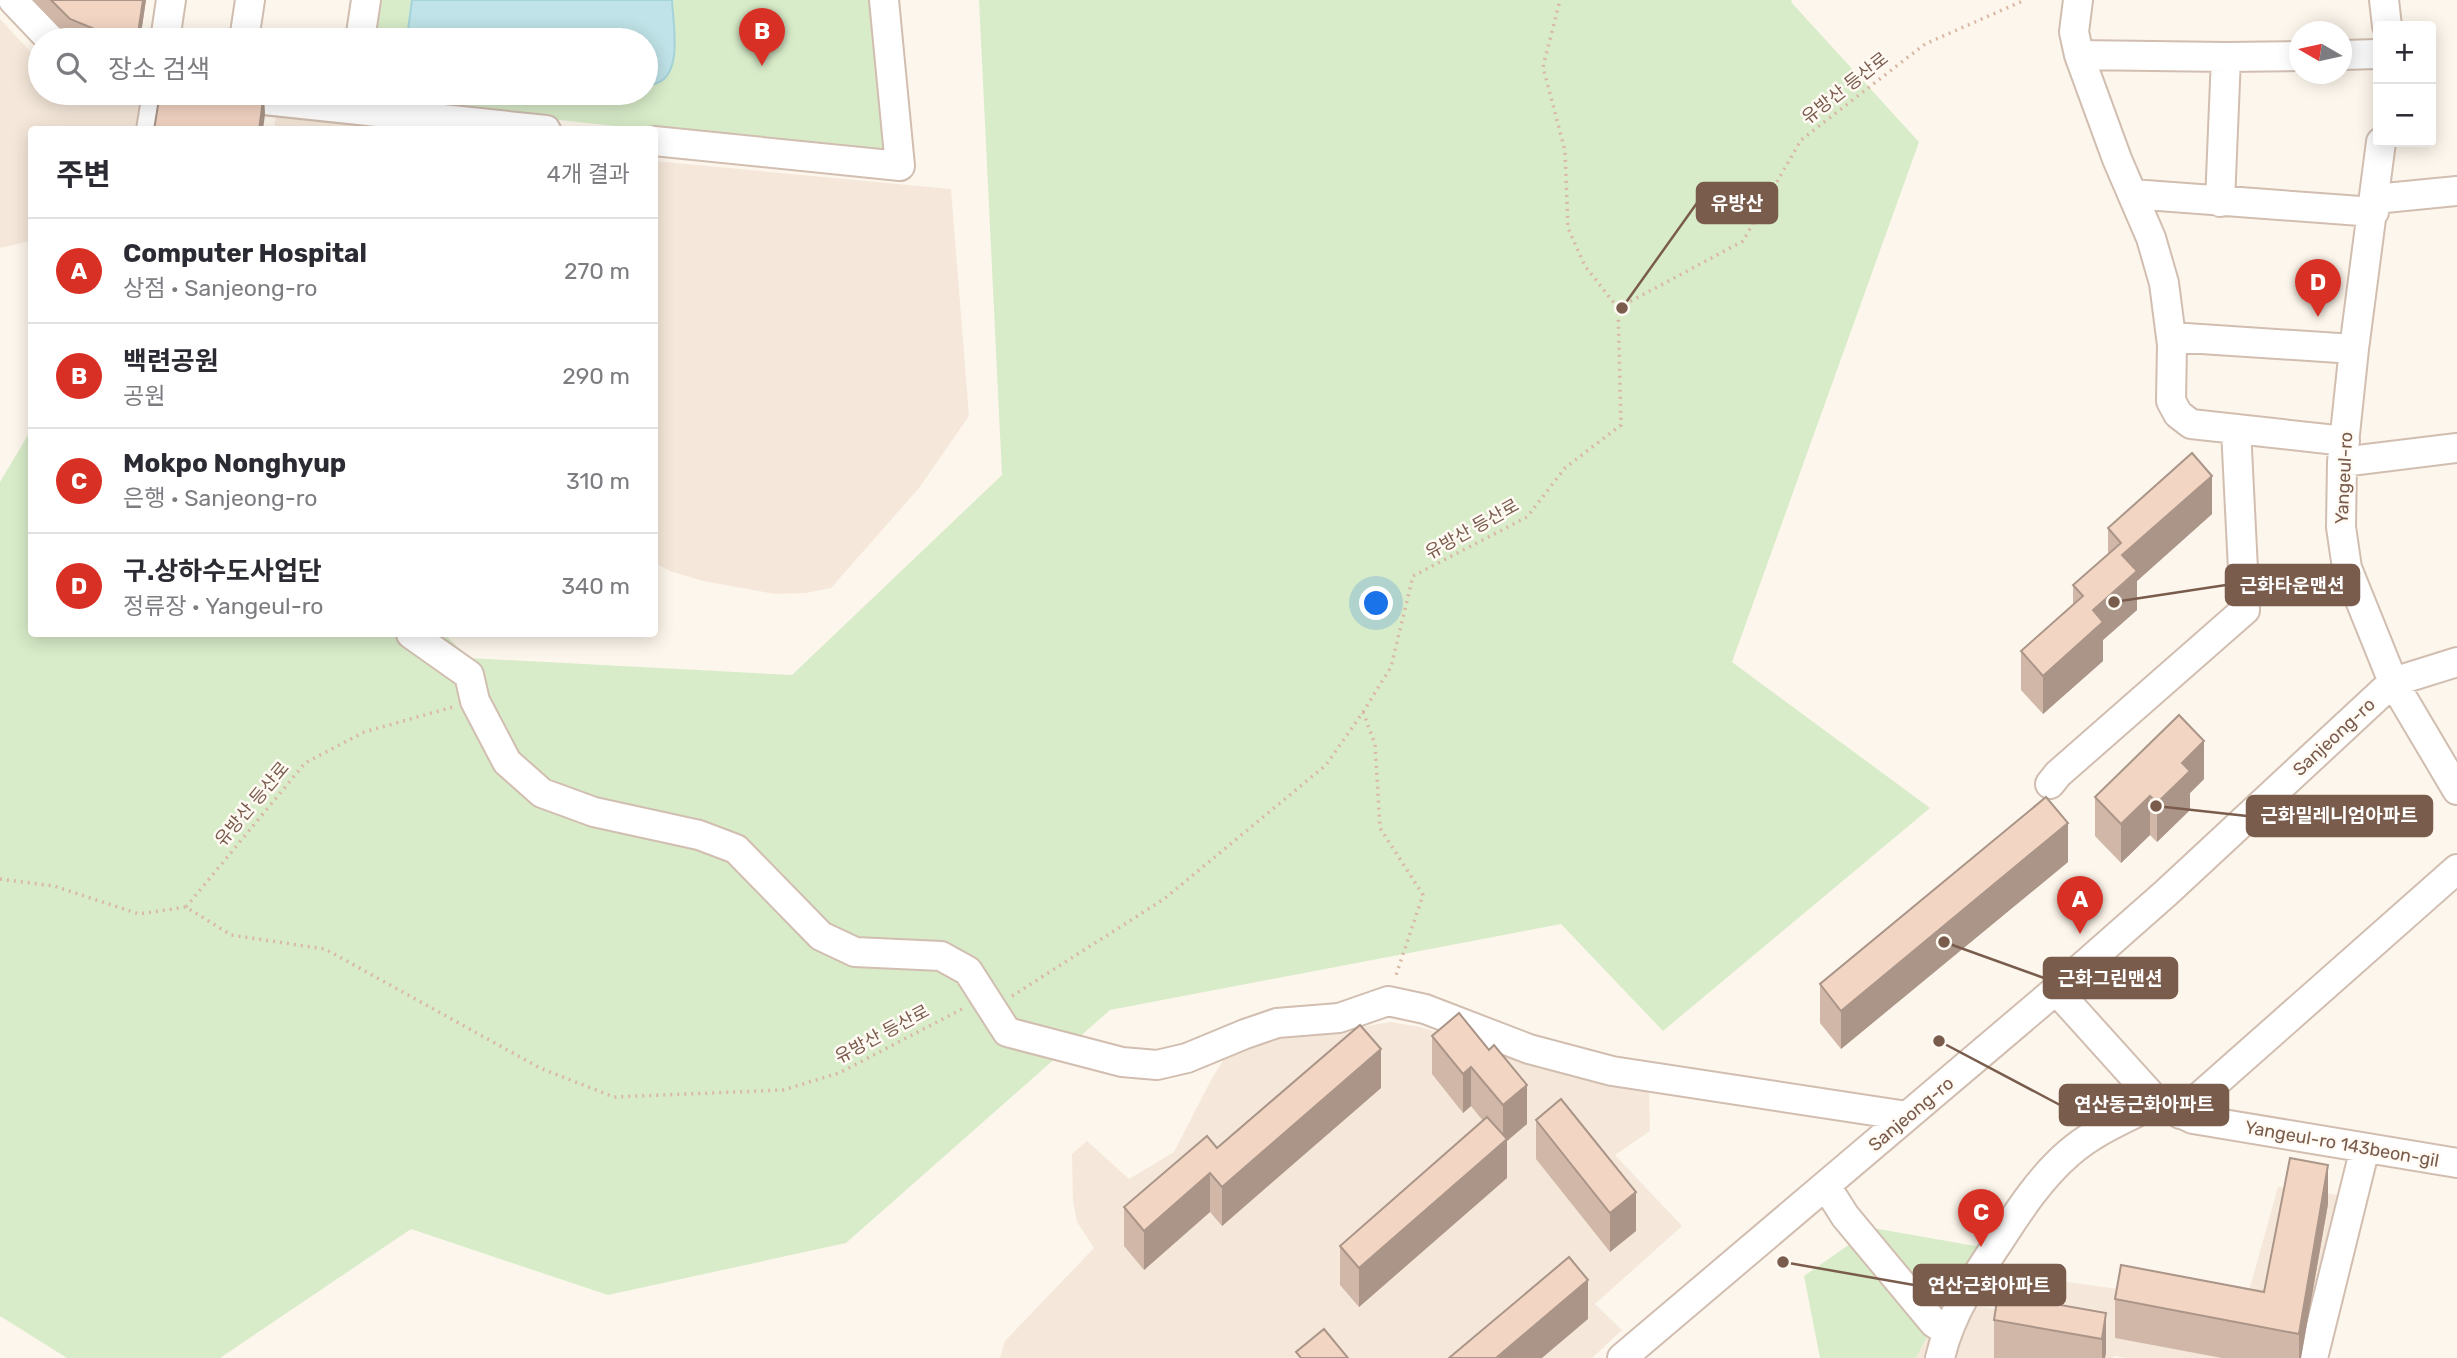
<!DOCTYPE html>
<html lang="ko">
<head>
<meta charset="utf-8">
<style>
  body { margin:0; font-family:Rubik,"Noto Sans KR",sans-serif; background:#f2f2f3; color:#2b2b33 }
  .controls { position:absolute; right:21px; top:21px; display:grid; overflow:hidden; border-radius:7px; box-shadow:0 4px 18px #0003 }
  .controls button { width:63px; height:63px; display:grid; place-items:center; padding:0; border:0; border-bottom:2px solid #e1e1e2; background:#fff; color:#2b2b33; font:35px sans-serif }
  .compass { position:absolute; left:2289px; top:21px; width:63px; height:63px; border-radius:50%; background:#fff; box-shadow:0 4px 18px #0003; rotate:279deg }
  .you { position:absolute; left:1377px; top:604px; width:24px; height:24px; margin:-18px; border:5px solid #fff; border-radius:50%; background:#1a73e8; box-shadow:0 0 0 10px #1a73e833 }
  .badge { display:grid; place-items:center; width:46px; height:46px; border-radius:50%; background:#d93025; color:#fff; font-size:23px; font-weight:700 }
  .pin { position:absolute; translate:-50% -58px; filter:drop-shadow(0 2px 4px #0008) }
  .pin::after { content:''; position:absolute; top:37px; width:24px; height:21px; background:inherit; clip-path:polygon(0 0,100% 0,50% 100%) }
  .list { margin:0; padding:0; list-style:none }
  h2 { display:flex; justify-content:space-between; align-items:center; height:91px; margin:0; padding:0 28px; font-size:30px }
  h2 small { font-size:23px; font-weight:400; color:#7c7c81 }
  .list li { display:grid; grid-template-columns:46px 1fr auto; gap:21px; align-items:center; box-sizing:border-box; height:105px; padding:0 28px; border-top:2px solid #e1e1e2 }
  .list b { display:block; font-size:26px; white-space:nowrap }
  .list p { margin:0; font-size:23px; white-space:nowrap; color:#7c7c81 }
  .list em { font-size:23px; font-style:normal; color:#7c7c81 }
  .icon { flex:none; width:38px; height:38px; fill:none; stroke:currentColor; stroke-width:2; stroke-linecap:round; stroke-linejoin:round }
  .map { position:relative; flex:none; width:2457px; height:1358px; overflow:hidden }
  .search { position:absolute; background:#fff; box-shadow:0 4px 18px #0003; left:28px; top:28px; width:630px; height:77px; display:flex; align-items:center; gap:18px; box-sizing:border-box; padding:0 24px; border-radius:38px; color:#7c7c81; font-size:26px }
  .panel { position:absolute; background:#fff; box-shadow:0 4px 18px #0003; left:28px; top:126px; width:630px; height:511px; border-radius:7px }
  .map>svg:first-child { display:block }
  .residential { fill:#f5e8da }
  .green { fill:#d8ecc9 }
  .water { fill:#bfe3e8; stroke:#a5d3da; stroke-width:2 }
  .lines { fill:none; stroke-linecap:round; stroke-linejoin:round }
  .minor-casing { stroke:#d1beb0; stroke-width:32 }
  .path { stroke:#d9b8a5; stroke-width:3.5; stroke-dasharray:2 5; stroke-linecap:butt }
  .minor { stroke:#fff; stroke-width:28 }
  .wall { fill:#d1b7a8 }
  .shaded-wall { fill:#aa9588 }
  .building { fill:#f3d5c3; stroke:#aa9588; stroke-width:2 }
  .labels { text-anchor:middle; stroke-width:5; stroke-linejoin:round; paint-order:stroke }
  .street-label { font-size:18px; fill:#7a5c4d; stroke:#fffaf3 }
  .leader { fill:none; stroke:#7a5c4d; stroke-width:2.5 }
  .callout-dot { fill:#7a5c4d; stroke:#fffaf3; stroke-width:2.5 }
  .callout { fill:#7a5c4d; stroke:#7a5c4d; stroke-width:2.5 }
  .callout-label { font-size:19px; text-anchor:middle; font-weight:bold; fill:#fff }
</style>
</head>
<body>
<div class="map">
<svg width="2457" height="1358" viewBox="0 0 2457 1358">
  <rect width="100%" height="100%" fill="#fdf6ec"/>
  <path class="residential" d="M0 19 40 62V93H108L142 106 137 129 32 130 31 241 0 248Z
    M276 116 391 129H274Z
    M654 161 951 189 969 416 919 488 831 588 806 593 775 594 703 581 670 571 655 563Z
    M1391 1022 1420 1027 1526 1059 1649 1088 1650 1131 1615 1155 1682 1226 1595 1304 1622 1330 1592 1358H1000L1005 1341 1094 1248 1077 1222 1073 1201 1072 1154 1087 1141 1129 1179 1174 1152 1212 1078 1226 1056 1254 1039 1325 1033Z
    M2278 1187 2353 1197 2313 1358H2128L2114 1356 2113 1358H1916L1946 1302 2019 1312 2030 1277 2126 1290 2247 1298Z"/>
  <path class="green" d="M376 0H871L887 155 362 99 363 93H646V40H370Z
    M979 0H1792L1791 2 1919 142 1732 662 1930 808 1663 1031 1561 924 1110 1010 846 1243 608 1295 411 1229 220 1358H67L0 1316V482L31 430 32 634H444L469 658 792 675 1002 475Z
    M1873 1228 1981 1247 1946 1302 1916 1358H1820L1804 1276Z"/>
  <path class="water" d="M412 0H672C673 26 686 85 646 85V40H410L408 30Z"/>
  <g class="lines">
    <g class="minor-casing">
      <path id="minor" d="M13 0 51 40
        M2078 0 2074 32 2079 55 2117 159 2151 238 2164 283 2172 345 2171 401 2178 414 2191 424 2345 441
        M2384 0 2387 26
        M165 40 171 0
        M244 40 250 0
        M360 40 366 0
        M2079 55 2226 57 2300 56
        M2342 55 2378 54
        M197 93 546 130
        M151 130 157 93
        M654 141 900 166 884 0
        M2381 142 2354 349 2342 462 2341 527 2347 568 2393 682 2457 790
        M2132 194 2374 212
        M2375 199 2457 191
        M2220 202 2226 57
        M2171 337 2354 349
        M2342 462 2457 448
        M411 634 469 675 475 701 507 762 542 793 594 812 699 835 736 849 821 936 855 952 941 956 968 971 1007 1032 1122 1062 1157 1065 1187 1058 1245 1034 1277 1023 1339 1018 1388 1001 1425 1009 1529 1049 1612 1071 1907 1116
        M2050 784 2058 774 2245 610 2236 429
        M2056 990 2157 1102 2193 1119 2457 1163
        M2180 1114 2457 869
        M1826 1186 1845 1216 1934 1323 1948 1332
        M1622 1358 2056 990 2166 893 2393 682 2457 662
        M1940 1358C1950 1314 1975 1277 2000 1240 2020 1209 2041 1177 2069 1153 2095 1130 2127 1118 2157 1102
        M2313 1358 2365 1148"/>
    </g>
    <path class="path" d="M1618 308 1743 241 1801 140 1925 44 2025 0
      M1363 712 1375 744 1380 828 1423 895 1395 978
      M0 879 54 886 139 914 186 907 231 935 325 949 540 1068 614 1097 783 1090 839 1073 964 1008
      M186 907 305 763 364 732 453 707
      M1012 996 1164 899 1326 765 1363 712 1391 667 1413 576 1527 517 1565 468 1621 425 1618 308 1585 266 1568 228 1565 151 1543 67 1560 0"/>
    <use href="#minor" class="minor"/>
  </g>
  <path class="wall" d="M32 0H146L140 40H73L70 39Z
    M2212 514 2137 581V610L2103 640V661L2043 714 2021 690V651L2073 605V585L2108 554V528Z
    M2204 779 2190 793V810L2157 842 2150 835 2121 863 2095 836V797Z
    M2068 862 1841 1049 1820 1023V984Z
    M1459 1013 1527 1124 1507 1141V1178L1359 1307 1340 1285V1246L1483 1121 1471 1106 1463 1113 1432 1074V1036Z
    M1381 1088 1222 1226 1210 1212 1144 1270 1124 1246V1207Z
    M1536 1120 1636 1231 1610 1252 1536 1159Z
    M2328 1204 2301 1358H2222L2115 1338V1299L2264 1292Z
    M2106 1313V1352L2105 1358H1994V1320Z"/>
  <path class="shaded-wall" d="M143 0H146L140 40H137Z
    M264 93 265 114 263 130H259Z
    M2212 476V514L2137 581V610L2103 640V661L2043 714V676L2093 610 2122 555Z
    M2204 741V779L2190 793V810L2157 842V803L2182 763Z
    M2150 796V835L2121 863V824Z
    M2068 823V862L1841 1049V1011Z
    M1381 1049V1088L1222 1226V1187Z
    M1471 1067V1106L1463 1113V1074Z
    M1527 1085V1124L1507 1141V1178L1359 1307V1268L1503 1142V1105Z
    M2328 1165V1204L2301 1358H2299V1334Z
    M1210 1173V1212L1144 1270V1231Z
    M1636 1192V1231L1610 1252V1213Z
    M1588 1280V1319L1542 1358H1496Z
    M2106 1313V1352L2105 1358H2102V1339Z"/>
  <path class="building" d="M51 0H143L137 40H121L70 19Z
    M160 93H264L259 130H154Z
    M2192 453 2212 476 2122 555 2137 571 2093 610 2103 622 2043 676 2021 651 2083 596 2073 585 2121 543 2108 528Z
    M2179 715 2204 741 2182 763 2190 771 2157 803 2150 796 2121 824 2095 797Z
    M2046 797 2068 823 1841 1011 1820 984Z
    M1459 1013 1489 1050 1494 1045 1527 1085 1503 1105 1471 1067 1463 1074 1432 1036Z
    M1360 1025 1381 1049 1222 1187 1210 1173 1144 1231 1124 1207 1207 1136 1217 1148Z
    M1561 1099 1636 1192 1610 1213 1536 1120Z
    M1487 1117 1507 1139 1359 1268 1340 1246Z
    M2290 1158 2328 1165 2299 1334 2115 1299 2121 1265 2264 1292Z
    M1569 1257 1588 1280 1496 1358H1449Z
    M1998 1294 2106 1313 2102 1339 1994 1320Z
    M1324 1329 1348 1358H1301L1296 1352Z"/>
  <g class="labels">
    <g class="street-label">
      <text transform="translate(1845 88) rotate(-38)" y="6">유방산 등산로</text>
      <text transform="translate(2344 478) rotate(-87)" y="6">Yangeul-ro</text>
      <text transform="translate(1472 529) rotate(-29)" y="6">유방산 등산로</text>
      <text transform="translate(2334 737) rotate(-43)" y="6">Sanjeong-ro</text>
      <text transform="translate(252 804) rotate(-50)" y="6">유방산 등산로</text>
      <text transform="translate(882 1034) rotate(-28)" y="6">유방산 등산로</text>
      <text transform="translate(1911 1114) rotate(-40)" y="6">Sanjeong-ro</text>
      <text transform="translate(2342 1144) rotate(10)" y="6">Yangeul-ro 143beon-gil</text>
    </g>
  </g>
  <path class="leader" d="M1622 308L1697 203M2114 602L2226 585M2156 806L2247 816M1944 942L2044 978M1939 1041L2060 1105M1783 1262L1914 1285"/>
  <g class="callout-dot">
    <circle cx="1622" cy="308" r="7"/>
    <circle cx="2114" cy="602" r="7"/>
    <circle cx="2156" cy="806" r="7"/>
    <circle cx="1944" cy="942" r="7"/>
    <circle cx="1939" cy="1041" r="7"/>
    <circle cx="1783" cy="1262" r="7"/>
  </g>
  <g class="callout">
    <rect x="1697" y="183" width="80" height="40" rx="7"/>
    <rect x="2226" y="565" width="133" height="40" rx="7"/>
    <rect x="2247" y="796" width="185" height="40" rx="7"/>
    <rect x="2044" y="958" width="133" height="40" rx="7"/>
    <rect x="2060" y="1085" width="168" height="40" rx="7"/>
    <rect x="1914" y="1265" width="151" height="40" rx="7"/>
  </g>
  <g class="callout-label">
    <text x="1737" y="210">유방산</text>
    <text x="2292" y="592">근화타운맨션</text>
    <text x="2339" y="822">근화밀레니엄아파트</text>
    <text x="2110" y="985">근화그린맨션</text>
    <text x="2144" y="1111">연산동근화아파트</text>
    <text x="1989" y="1292">연산근화아파트</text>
  </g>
</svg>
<div class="controls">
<button>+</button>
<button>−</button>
</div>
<svg class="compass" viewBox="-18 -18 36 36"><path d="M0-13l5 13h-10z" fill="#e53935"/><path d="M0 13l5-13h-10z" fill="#7c7c81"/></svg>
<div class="you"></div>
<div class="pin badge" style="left:2080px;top:934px">A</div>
<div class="pin badge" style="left:762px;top:66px">B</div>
<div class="pin badge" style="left:1981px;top:1247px">C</div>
<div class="pin badge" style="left:2318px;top:317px">D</div>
<div class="search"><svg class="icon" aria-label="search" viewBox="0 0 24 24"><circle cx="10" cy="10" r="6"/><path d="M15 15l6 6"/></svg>장소 검색</div>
<section class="panel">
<h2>주변<small>4개 결과</small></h2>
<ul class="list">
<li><span class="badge">A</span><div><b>Computer Hospital</b><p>상점 · Sanjeong-ro</p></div><em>270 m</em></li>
<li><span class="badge">B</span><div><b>백련공원</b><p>공원</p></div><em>290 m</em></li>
<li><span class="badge">C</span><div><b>Mokpo Nonghyup</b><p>은행 · Sanjeong-ro</p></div><em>310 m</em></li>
<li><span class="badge">D</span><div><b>구.상하수도사업단</b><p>정류장 · Yangeul-ro</p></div><em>340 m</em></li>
</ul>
</section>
</div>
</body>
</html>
